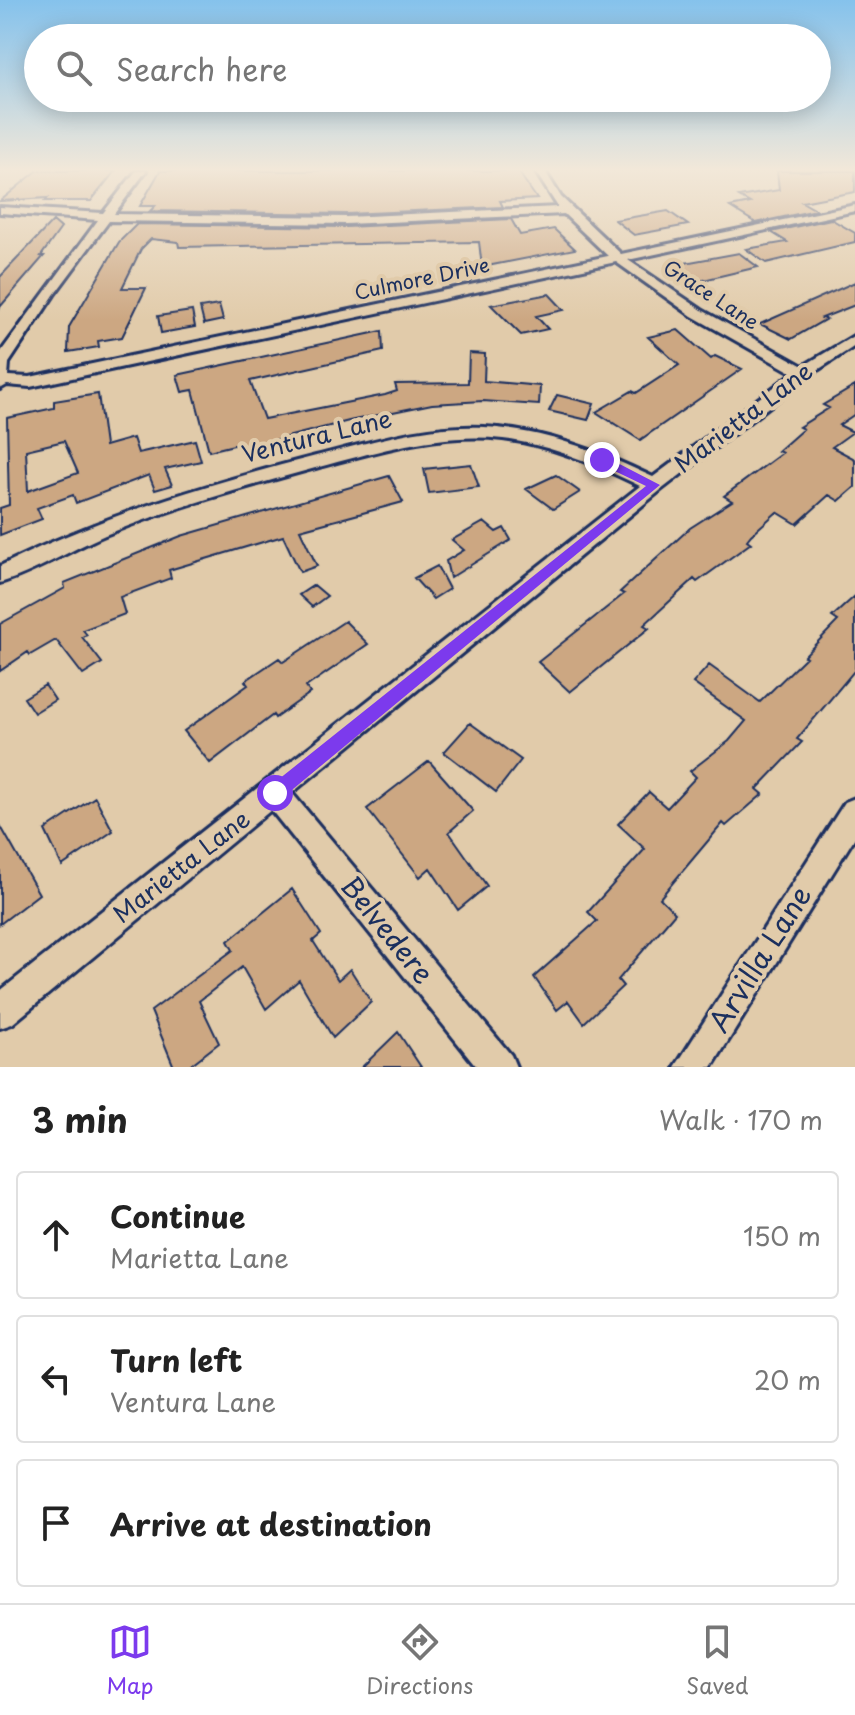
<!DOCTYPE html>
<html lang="en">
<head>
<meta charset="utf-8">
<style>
  body { margin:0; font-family:"Playpen Sans",sans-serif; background:#f6f6f6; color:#222 }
  .stop { position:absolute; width:24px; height:24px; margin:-18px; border:6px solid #7c3aed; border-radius:50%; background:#fff }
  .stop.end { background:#7c3aed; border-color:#fff; box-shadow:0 2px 8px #0008 }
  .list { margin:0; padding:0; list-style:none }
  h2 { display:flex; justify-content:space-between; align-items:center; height:104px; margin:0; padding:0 32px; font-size:34px }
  h2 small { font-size:26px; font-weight:400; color:#767676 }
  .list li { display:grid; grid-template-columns:52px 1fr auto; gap:24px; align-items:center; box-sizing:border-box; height:128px; margin:0 16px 16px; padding:0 16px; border:2px solid #e0e0e0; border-radius:8px }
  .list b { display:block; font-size:30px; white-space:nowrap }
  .list p { margin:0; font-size:26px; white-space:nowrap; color:#767676 }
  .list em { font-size:26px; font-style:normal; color:#767676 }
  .icon { flex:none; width:44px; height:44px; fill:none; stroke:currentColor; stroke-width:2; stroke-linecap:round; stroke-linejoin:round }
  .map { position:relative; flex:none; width:855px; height:1067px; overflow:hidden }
  .search { position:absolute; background:#fff; box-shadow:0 4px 20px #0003; left:24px; right:24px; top:24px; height:88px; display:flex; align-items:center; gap:20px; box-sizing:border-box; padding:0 28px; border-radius:44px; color:#767676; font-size:30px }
  .sheet { height:536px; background:#fff }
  nav { display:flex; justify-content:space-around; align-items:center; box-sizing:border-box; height:112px; border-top:2px solid #e0e0e0; background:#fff; font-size:22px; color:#767676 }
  nav a { display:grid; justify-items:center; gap:4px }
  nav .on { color:#7c3aed }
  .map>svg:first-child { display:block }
  .building { fill:#cca782; stroke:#1b2f5e; stroke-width:2; fill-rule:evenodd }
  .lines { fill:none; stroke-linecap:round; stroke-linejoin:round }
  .street-casing { stroke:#1b2f5e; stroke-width:6 }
  .street { fill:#e1cbaa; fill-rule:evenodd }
  .route { fill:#7c3aed }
  .labels { text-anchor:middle; stroke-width:8; stroke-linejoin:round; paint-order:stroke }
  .far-street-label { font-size:20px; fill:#1b2f5e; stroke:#e1cbaa }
  .street-label { font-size:24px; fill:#1b2f5e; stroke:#e1cbaa }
  .near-street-label { font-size:28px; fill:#1b2f5e; stroke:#e1cbaa }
</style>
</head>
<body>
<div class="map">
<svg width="855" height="1067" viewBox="0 0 855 1067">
  <rect width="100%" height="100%" fill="#e1cbaa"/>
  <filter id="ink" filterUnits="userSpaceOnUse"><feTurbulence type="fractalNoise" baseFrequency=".0125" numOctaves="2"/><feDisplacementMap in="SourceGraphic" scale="16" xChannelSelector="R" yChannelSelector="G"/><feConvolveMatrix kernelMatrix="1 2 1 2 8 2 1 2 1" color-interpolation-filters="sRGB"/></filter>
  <g filter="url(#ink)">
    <path class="building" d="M37 171H115L91 201H45L48 198 0 201Z
      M160 171H518L537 199 500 201 503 207 346 214 150 211 155 206H140Z
      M777 171H855V192L802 202 816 210 756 223 730 207 750 203 739 197 779 190Z
      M668 211 688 225 634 235 615 220Z
      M511 219 520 235 554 229 575 249 482 267 479 242 179 247 178 242 151 239 141 249 122 288H146L122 337 98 341 99 347 68 352 69 327 119 242 137 224 346 227Z
      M831 219 855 233V242L766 263 746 249 787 242 771 232Z
      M53 221 61 228 41 256H44L0 307V277Z
      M739 253 758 267 691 283 668 266Z
      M855 282V305L822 318 826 319 791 339 760 324Z
      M549 294 564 310 536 316 548 329 521 335 491 305Z
      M219 305 223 320 204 324 200 308Z
      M192 311 195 327 161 333 158 316Z
      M678 330 711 359 715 356 742 369 640 440 596 412 632 391 636 393 679 365 648 337Z
      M382 331 383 351 250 381 264 419 385 395 397 391 395 384 468 383 469 353 485 354 484 381 540 386 539 405 483 401 432 404 349 421 240 449 238 444 209 451 193 390 182 392 177 375Z
      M855 386V414L839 425 853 432 832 447 855 459V487L839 501 829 495 797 524 777 512 751 535 747 540 751 543 697 582 694 579 644 625 649 628 570 692 538 662 624 594 620 592 690 528 732 501 724 496 782 453 778 451 803 429 799 427 829 408 823 405Z
      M98 394 105 446 133 438 138 453 195 440 201 461 165 469 172 485 155 490 149 475 76 503 73 495 37 508 42 519 0 535V508L9 505 7 418 54 408V401ZM64 441 78 473 28 491 26 450Z
      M557 395 594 404 588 420 549 411Z
      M471 464 479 487 429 493 424 469Z
      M556 475 580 492 553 509 526 489Z
      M389 476 403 502 300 530 317 566 300 572 283 536 169 570 171 578 120 597 125 614 83 630 87 635 82 637 102 663 83 675 56 640 30 655 28 652 0 671V624L65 588 64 583 181 536Z
      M484 522 496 532 504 528 511 540 450 578 446 561 464 550 452 540Z
      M437 566 449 589 433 599 414 578Z
      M314 585 327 596 312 607 299 595Z
      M855 596V670L797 739 802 742 757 789 763 794 726 826 723 823 660 898 675 913 618 980 623 986 584 1023 568 1001 557 1010 534 977 597 921 588 912 645 849 618 824 649 792 667 808 696 777 690 771 729 741 746 721 693 683 709 665 760 702 806 657 804 656 838 621 832 617Z
      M345 621 368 644 306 687 310 693 275 718 273 715 210 763 184 731 248 685 245 681 279 658 283 662Z
      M45 685 55 700 34 713 24 698Z
      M470 723 521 760 496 792 444 752Z
      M429 761 473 811 449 832 487 886 458 910 430 868 420 877 367 809Z
      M95 797 113 831 62 866 45 830Z
      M0 825 39 894 0 924Z
      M292 889 321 934 313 941 338 980 350 969 371 1002 333 1038 299 980 266 1009 242 967 199 1001 219 1043 188 1067H174L151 1011 233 950 228 941Z
      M398 1032 421 1067H362Z"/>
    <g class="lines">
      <g class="street-casing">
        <path id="street" d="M136 171H146L114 214 346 217 558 207 535 171H545L561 197 621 254 855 205V211L628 260 702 310 803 366 855 335V346L810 375 661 490 292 793 511 1055 516 1067H477L271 810 12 1024 0 1028V991L640 486C597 465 552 445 503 439 440 432 379 451 319 467 246 487 174 507 105 535 70 550 36 572 0 583V566C101 516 207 484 316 456 371 442 427 424 484 427 544 430 599 451 653 477L793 373 692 316 616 262 30 387 7 385 0 389V353L98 220 0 213V207L103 213ZM564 214 608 256 30 377 8 376 9 363 54 295 109 221 346 224Z
          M855 798V837L712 1067H675L845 802Z"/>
      </g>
      <use href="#street" class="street"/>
    </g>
  </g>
  <linearGradient id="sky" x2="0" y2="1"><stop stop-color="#85c2ec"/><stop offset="0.53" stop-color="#f2e8d9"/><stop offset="1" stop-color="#f2e8d9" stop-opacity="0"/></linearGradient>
  <rect width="855" height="320" fill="url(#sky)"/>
  <path class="route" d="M598 457H606L660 485 281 799H269V787L646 486 598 463Z"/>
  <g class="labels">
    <g class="far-street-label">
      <text transform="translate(422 279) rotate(-12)" y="7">Culmore Drive</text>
      <text transform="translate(711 295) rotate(33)" y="7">Grace Lane</text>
    </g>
    <g class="street-label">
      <text transform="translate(744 418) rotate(-37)" y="8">Marietta Lane</text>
      <text transform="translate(317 437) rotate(-14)" y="8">Ventura Lane</text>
      <text transform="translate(182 867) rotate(-38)" y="8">Marietta Lane</text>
    </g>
    <g class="near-street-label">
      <text transform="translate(387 930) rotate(51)" y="10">Belvedere</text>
      <text transform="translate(760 959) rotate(-58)" y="10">Arvilla Lane</text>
    </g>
  </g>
</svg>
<div class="stop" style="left:275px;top:793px"></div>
<div class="stop end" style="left:602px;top:460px"></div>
<div class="search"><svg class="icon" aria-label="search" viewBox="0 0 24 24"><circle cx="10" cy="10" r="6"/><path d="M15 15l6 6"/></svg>Search here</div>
</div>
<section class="sheet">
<h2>3 min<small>Walk · 170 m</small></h2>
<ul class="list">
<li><svg class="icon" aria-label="ahead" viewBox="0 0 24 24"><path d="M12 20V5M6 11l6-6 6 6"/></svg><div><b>Continue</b><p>Marietta Lane</p></div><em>150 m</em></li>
<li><svg class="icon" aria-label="left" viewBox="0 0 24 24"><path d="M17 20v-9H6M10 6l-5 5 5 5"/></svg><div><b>Turn left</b><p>Ventura Lane</p></div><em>20 m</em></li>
<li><svg class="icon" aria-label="arrive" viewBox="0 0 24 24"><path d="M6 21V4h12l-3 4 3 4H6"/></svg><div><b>Arrive at destination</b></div></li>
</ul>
</section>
<nav>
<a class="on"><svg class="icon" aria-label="map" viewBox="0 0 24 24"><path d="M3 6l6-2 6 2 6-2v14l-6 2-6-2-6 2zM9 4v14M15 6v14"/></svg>Map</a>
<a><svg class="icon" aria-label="directions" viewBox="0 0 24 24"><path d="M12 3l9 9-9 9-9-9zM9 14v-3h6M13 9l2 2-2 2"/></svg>Directions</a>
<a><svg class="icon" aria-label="saved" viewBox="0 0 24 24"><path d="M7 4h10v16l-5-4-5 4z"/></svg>Saved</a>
</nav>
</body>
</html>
